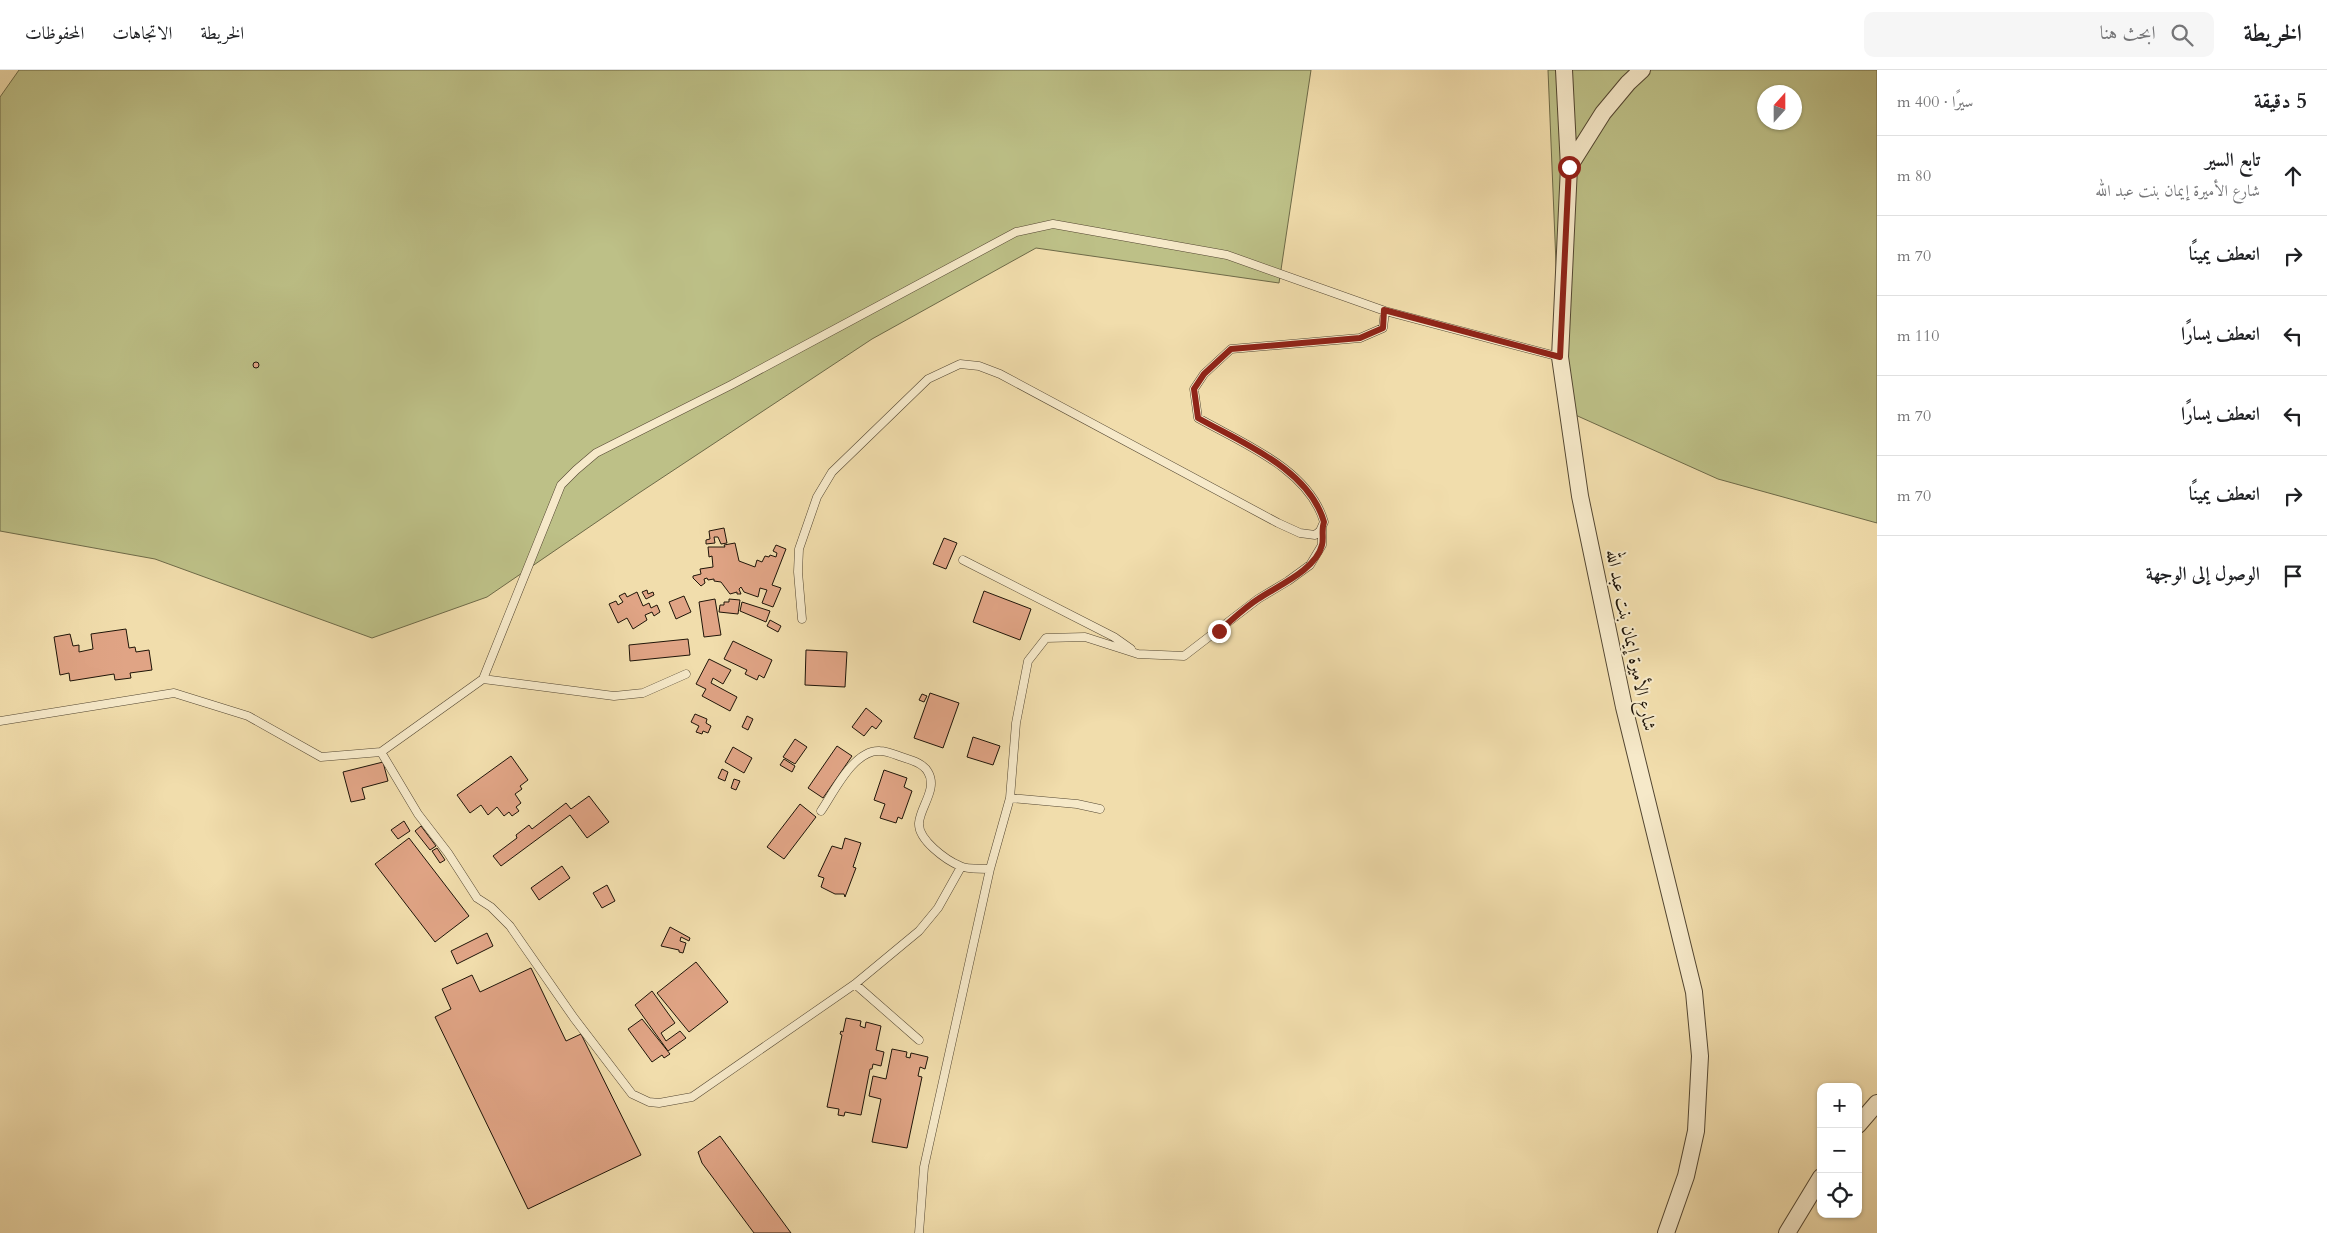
<!DOCTYPE html>
<html lang="ar">
<head>
<meta charset="utf-8">
<style>
  body { margin:0; font-family:Cardo,Amiri,serif; background:#f6f6f6; color:#202124; direction:rtl }
  .controls { position:absolute; right:15px; bottom:15px; display:grid; overflow:hidden; border-radius:10px; box-shadow:0 1px 4px #0004 }
  .controls button { width:45px; height:45px; display:grid; place-items:center; padding:0; border:0; border-bottom:1px solid #e0e0e0; background:#fff; color:#202124; font:25px sans-serif }
  .compass { position:absolute; left:1757px; top:15px; width:45px; height:45px; border-radius:50%; background:#fff; box-shadow:0 1px 4px #0004; rotate:21deg }
  .stop { position:absolute; width:15px; height:15px; margin:-11px; border:4px solid #8f2418; border-radius:50%; background:#fff }
  .stop.end { background:#8f2418; border-color:#fff; box-shadow:0 1px 5px #0008 }
  .list { margin:0; padding:0; list-style:none }
  h2 { display:flex; justify-content:space-between; align-items:center; height:65px; margin:0; padding:0 20px; font-size:21px }
  h2 small { font-size:16px; font-weight:400; color:#757577 }
  .list li { display:grid; grid-template-columns:32px 1fr auto; gap:15px; align-items:center; box-sizing:border-box; height:80px; padding:0 20px; border-top:1px solid #e0e0e0 }
  .list b { display:block; font-size:19px; white-space:nowrap }
  .list p { margin:0; font-size:16px; white-space:nowrap; color:#757577 }
  .list em { font-size:16px; font-style:normal; color:#757577 }
  .icon { flex:none; width:28px; height:28px; fill:none; stroke:currentColor; stroke-width:2; stroke-linecap:round; stroke-linejoin:round }
  .map { position:relative; flex:none; width:1877px; height:1163px; overflow:hidden; direction:ltr }
  header { display:flex; align-items:center; gap:30px; box-sizing:border-box; height:70px; padding:0 25px; background:#fff; border-bottom:1px solid #e0e0e0 }
  header strong { font-size:24px }
  nav { display:flex; gap:28px; margin-inline-start:auto; font-size:18px }
  .search { width:350px; height:45px; background:#f6f6f6; display:flex; align-items:center; gap:12px; box-sizing:border-box; padding:0 18px; border-radius:10px; color:#757577; font-size:19px }
  main { display:flex }
  aside { flex:1; background:#fff }
  .map>svg:first-child { display:block }
  .green { fill:#bdc087; stroke:#6e6a48; fill-rule:evenodd }
  .building { fill:#e0a485; stroke:#1e1408 }
  .lines { fill:none; stroke-linecap:round; stroke-linejoin:round }
  .service-casing { stroke:#534631; stroke-width:9 }
  .minor-casing { stroke:#534631; stroke-width:18 }
  .service { stroke:#f6e9c9; stroke-width:8 }
  .minor { stroke:#f6e9c9; stroke-width:16 }
  .route { stroke:#8f2418; stroke-width:6 }
  .labels { text-anchor:middle; stroke-width:4; stroke-linejoin:round; paint-order:stroke }
  .street-label { font-size:18px; fill:#1e1408; stroke:#f6e9c9 }
</style>
</head>
<body>
<header>
<strong>الخريطة</strong>
<div class="search"><svg class="icon" aria-label="search" viewBox="0 0 24 24"><circle cx="10" cy="10" r="6"/><path d="M15 15l6 6"/></svg>ابحث هنا</div>
<nav><a>الخريطة</a><a>الاتجاهات</a><a>المحفوظات</a></nav>
</header>
<main>
<aside>
<h2>5 دقيقة<small>سيرًا · 400 m</small></h2>
<ul class="list">
<li><svg class="icon" aria-label="ahead" viewBox="0 0 24 24"><path d="M12 20V5M6 11l6-6 6 6"/></svg><div><b>تابع السير</b><p>شارع الأميرة إيمان بنت عبد الله</p></div><em>80 m</em></li>
<li><svg class="icon" aria-label="right" viewBox="0 0 24 24"><path d="M7 20v-9h11M14 6l5 5-5 5"/></svg><div><b>انعطف يمينًا</b></div><em>70 m</em></li>
<li><svg class="icon" aria-label="left" viewBox="0 0 24 24"><path d="M17 20v-9H6M10 6l-5 5 5 5"/></svg><div><b>انعطف يسارًا</b></div><em>110 m</em></li>
<li><svg class="icon" aria-label="left" viewBox="0 0 24 24"><path d="M17 20v-9H6M10 6l-5 5 5 5"/></svg><div><b>انعطف يسارًا</b></div><em>70 m</em></li>
<li><svg class="icon" aria-label="right" viewBox="0 0 24 24"><path d="M7 20v-9h11M14 6l5 5-5 5"/></svg><div><b>انعطف يمينًا</b></div><em>70 m</em></li>
<li><svg class="icon" aria-label="arrive" viewBox="0 0 24 24"><path d="M6 21V4h12l-3 4 3 4H6"/></svg><div><b>الوصول إلى الوجهة</b></div></li>
</ul>
</aside>
<div class="map">
<svg width="1877" height="1163" viewBox="0 0 1877 1163">
  <rect width="100%" height="100%" fill="#f1ddac"/>
  <filter id="stains"><feTurbulence type="fractalNoise" baseFrequency=".004" numOctaves="4"/><feColorMatrix values="0 0 0 0 .2 0 0 0 0 .09 0 0 0 0 .02 0 0 0 .5 -.17"/></filter>
  <radialGradient id="worn" r=".72"><stop offset=".6" stop-color="#630" stop-opacity="0"/><stop offset="1" stop-color="#630" stop-opacity=".3"/></radialGradient>
  <path class="green" d="M19 0H1311L1279 213 1036 178 872 269 639 423 487 527 372 568 155 489 0 461V27Z
    M1548 0H1877V453L1718 409 1562 339ZM1764 22H1794V52H1764Z"/>
  <path class="building" d="M253 295a3 3 0 1 1 6 0a3 3 0 1 1-6 0Z
    M724 458 727 473 721 474 718 467H714L715 473 706 474V470L710 469 709 461Z
    M944 468 957 473 946 499 933 494Z
    M735 473 739 491 755 497 757 490 762 492 765 486 769 487 770 485 776 487 777 483 773 481 776 475 786 479 772 515 781 518 773 537 762 533 767 520 760 518 758 527 744 522 741 517 739 519 741 524H737V522L730 524 721 512 714 511V509L708 510 707 508 704 509 705 513 701 516 693 508V506L701 504 700 499 713 497 712 486 709 487 708 477H725L724 475Z
    M647 520 648 524 653 522 654 525 646 529 642 522Z
    M984 521 1031 539 1020 570 973 552Z
    M637 522 643 536 649 533 651 538 657 535 660 542 654 546 652 542 645 545 647 550 633 559 627 548 618 553 609 534 616 531 618 535 623 532 619 526 625 523 627 527Z
    M684 526 691 542 676 549 669 532Z
    M715 529 721 565 704 567 699 532Z
    M729 529 740 530 738 544 719 542 720 535H724V532H729Z
    M742 532 770 541 766 552 740 541Z
    M770 550 781 556 778 562 767 556Z
    M126 559 129 578 135 577 136 582 149 580 152 600 130 603 131 608 115 610 114 604 70 611 69 603 60 605 54 567 70 564 73 576 79 575V582L93 579 91 564Z
    M688 569 690 585 630 591 629 575Z
    M733 571 772 590 764 608 759 605 757 610 745 604 747 600 724 589Z
    M806 580 847 582 845 617 805 615Z
    M709 589 731 600 723 614 713 608 711 613 737 627 730 641 702 626 706 619 696 614Z
    M930 623 959 633 943 678 914 668Z
    M922 624 927 626 924 632 919 630Z
    M866 638 882 651 876 659 872 656 864 666 852 657Z
    M695 644 707 649 706 653 711 656 708 663 703 661 702 664 696 662 699 656 691 652Z
    M747 646 753 649 748 660 742 657Z
    M973 667 1000 676 993 695 967 687Z
    M795 669 807 677 795 694 783 687Z
    M837 676 852 686 823 728 808 718Z
    M733 677 752 688 744 703 725 692Z
    M511 686 528 710 520 716 522 719 515 724 521 733 516 737 519 741 512 746 509 742 504 746 497 737 488 745 481 735 470 743 457 725Z
    M784 689 795 696 792 702 780 695Z
    M383 692 388 711 362 718 365 729 351 732 343 702Z
    M722 699 728 702 725 711 718 708Z
    M884 700 907 708 904 717 912 721 902 749 898 747 896 753 880 748 885 734 874 730Z
    M734 709 740 711 736 720 731 718Z
    M589 726 609 752 587 768 570 745 501 796 493 786 517 768 516 765 529 755 532 759 566 733 571 739Z
    M800 734 816 747 784 789 767 777Z
    M404 751 410 761 398 769 391 760Z
    M421 756 436 776 430 780 415 761Z
    M409 768 469 846 435 872 375 794Z
    M845 768 861 773 853 797 856 798 845 827 844 824H835L821 817 824 808 818 806 832 776 842 779Z
    M437 778 445 790 440 793 432 781Z
    M562 796 570 808 539 830 531 818Z
    M607 815 615 831 602 838 593 823Z
    M670 857 690 868 689 871 681 867 680 871 686 873 683 883 679 882V880L661 876Z
    M487 863 493 876 457 894 451 881Z
    M696 892 728 932 689 962 657 923Z
    M531 898 566 971 581 964 641 1085 528 1139 435 947 451 939 442 919 472 905 480 922Z
    M652 921 675 953 661 963 666 971 680 961 686 968 668 981 635 935Z
    M846 948 861 951 860 956 865 958 866 952 881 956 876 980 884 982 881 996 873 994 872 999H870L861 1045 845 1042 844 1046 838 1045 839 1039 827 1037 842 965 840 964 841 961 843 962Z
    M642 949 670 984 664 988 662 985 652 992 628 959Z
    M892 979 907 982 906 987 910 988 911 983 928 987 925 999 920 997 918 1006 922 1007 907 1078 872 1072 881 1029 869 1026 873 1006 886 1009Z
    M720 1066 791 1163H754L702 1093 698 1082Z"/>
  <g class="lines">
    <g class="service-casing">
      <path id="service" d="M963 490 1114 567 1131 579
        M802 549 798 502 799 479 817 427 832 402 928 309 960 294 979 296 1000 304 1278 453 1300 463 1315 465 1320 461 1324 452C1309 399 1242 373 1198 348L1194 319 1204 304 1231 279 1360 268 1383 258 1385 241
        M483 609 614 626 643 623 686 604
        M0 651 174 623 248 646 321 687 381 682 483 609 561 415 576 400 596 383 731 315 1016 162 1053 154 1227 185 1385 241 1560 287
        M381 682 418 744 448 783 477 828 491 837 510 856 574 948 632 1024 649 1032 659 1033 692 1027 855 914 919 861 938 838 961 797
        M1010 728 1077 734 1100 739
        M821 741C834 722 854 679 880 681 887 681 896 685 902 687 911 690 923 693 928 702 938 719 920 737 919 753 918 770 946 790 960 796 968 800 981 798 990 799
        M855 914 919 970
        M919 1163 924 1097 990 799 1010 728 1016 653 1028 591 1046 568 1085 567 1138 584 1184 586 1258 529 1288 511 1310 495 1322 475V457"/>
    </g>
    <g class="minor-casing">
      <path id="minor" d="M1564 0 1569 97
        M1642 0 1628 13 1603 43 1569 97 1560 287 1580 426 1624 637 1694 922 1700 986 1696 1061 1686 1106 1666 1163
        M1858 1055 1877 1033
        M1787 1163 1821 1107"/>
    </g>
    <use href="#service" class="service"/>
    <use href="#minor" class="minor"/>
  </g>
  <g class="lines">
    <path class="route" d="M1219 561C1232 550 1244 538 1258 529 1277 516 1316 500 1322 475 1324 468 1321 460 1324 452 1309 399 1242 373 1198 348L1194 319 1204 304 1231 279 1360 268 1383 258 1384 240 1560 287 1569 97"/>
  </g>
  <g class="labels">
    <g class="street-label">
      <text transform="translate(1631 570) rotate(78)" y="6">شارع الأميرة إيمان بنت عبد الله</text>
    </g>
  </g>
  <rect width="100%" height="100%" filter="url(#stains)"/>
  <rect width="100%" height="100%" fill="url(#worn)"/>
</svg>
<div class="controls">
<button>+</button>
<button>−</button>
<button><svg class="icon" aria-label="locate" viewBox="0 0 24 24"><circle cx="12" cy="12" r="6"/><path d="M12 2v4M12 18v4M2 12h4M18 12h4"/></svg></button>
</div>
<svg class="compass" viewBox="-18 -18 36 36"><path d="M0-13l5 13h-10z" fill="#e53935"/><path d="M0 13l5-13h-10z" fill="#757577"/></svg>
<div class="stop" style="left:1569px;top:97px"></div>
<div class="stop end" style="left:1219px;top:561px"></div>
</div>
</main>
</body>
</html>
